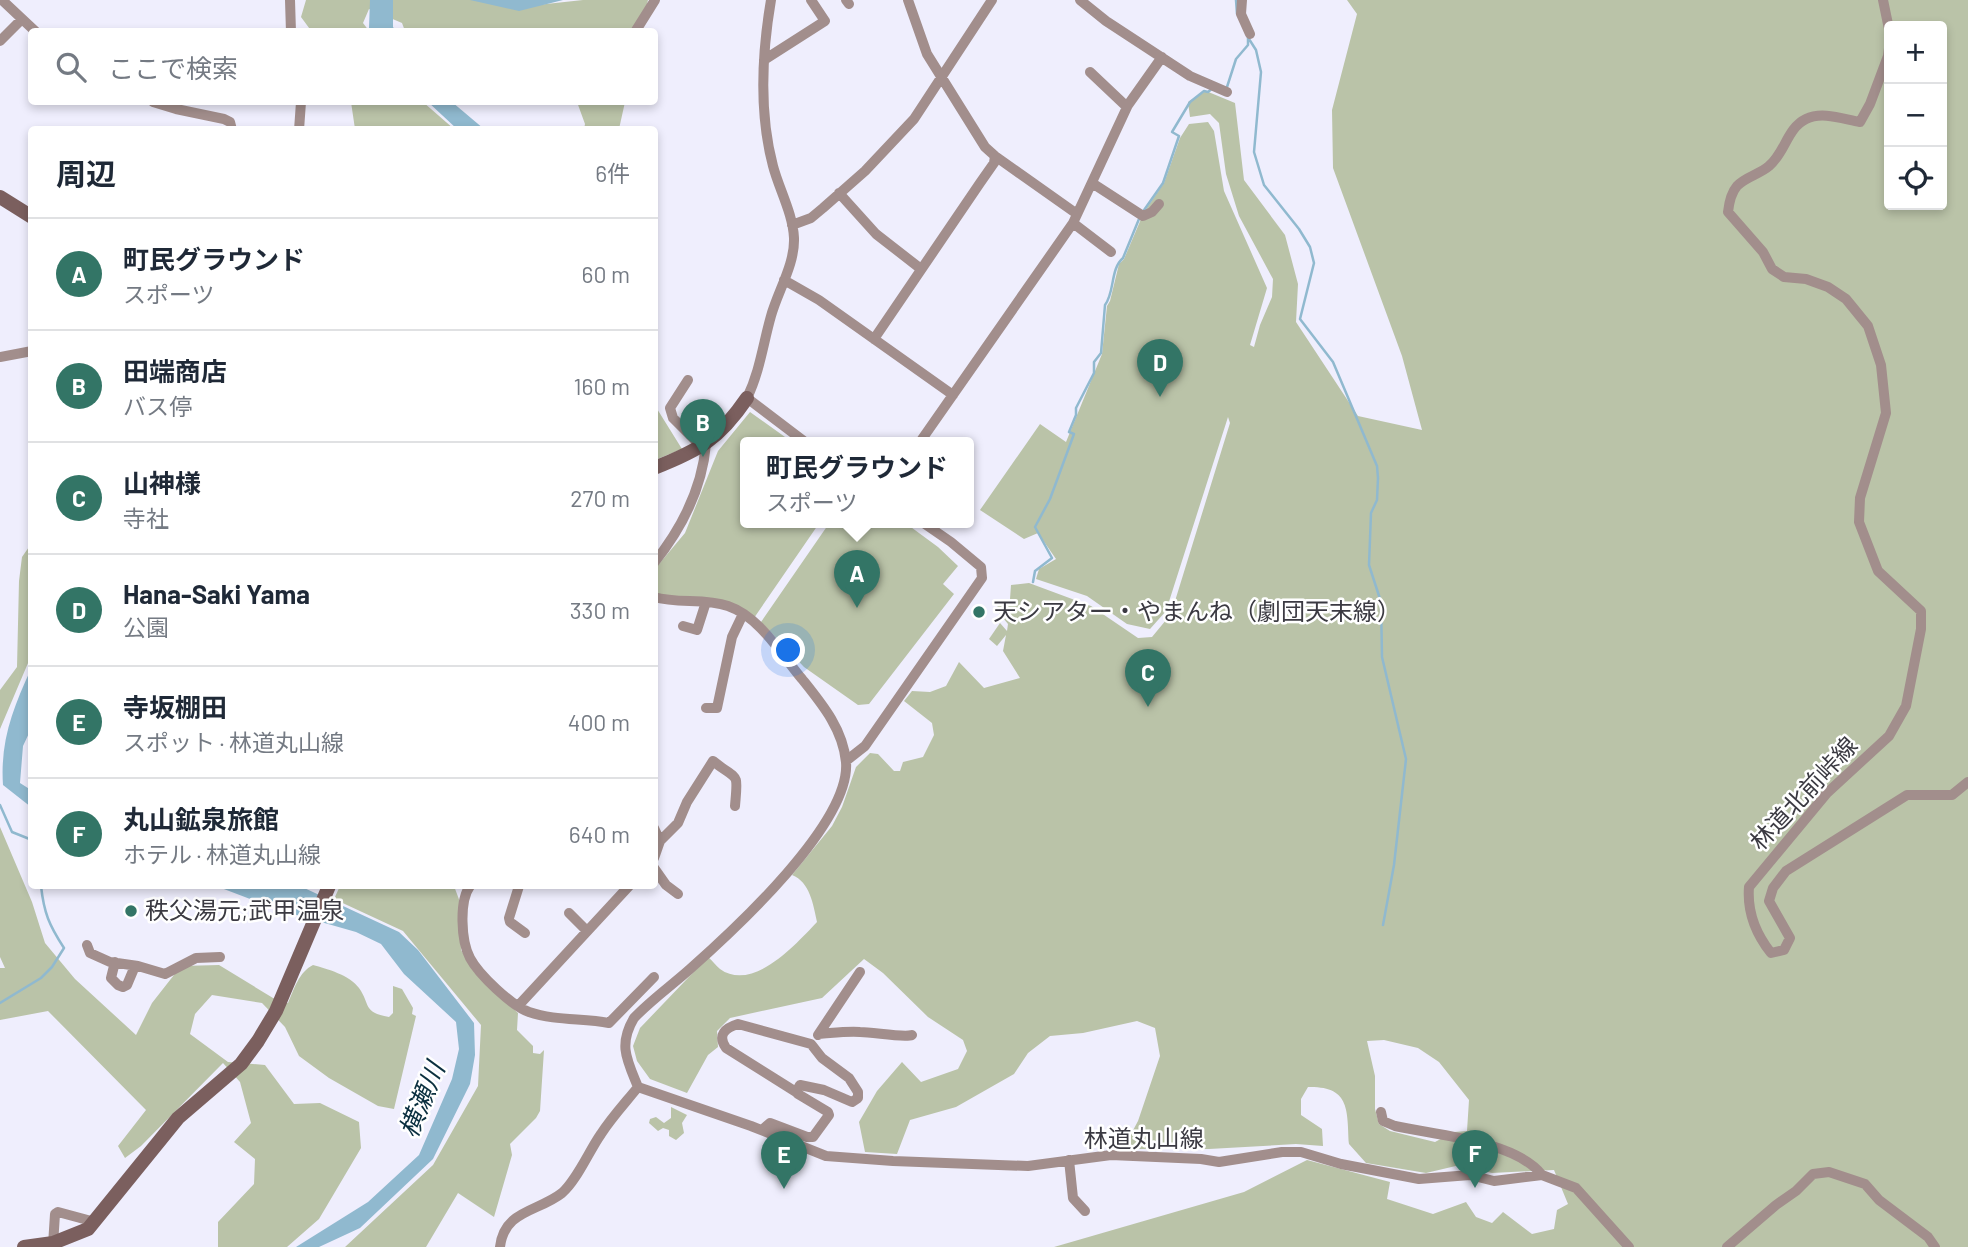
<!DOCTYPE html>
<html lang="ja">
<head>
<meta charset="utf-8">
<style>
  body { margin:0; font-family:Barlow,"Noto Sans JP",sans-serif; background:#f6f6f7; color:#1f2937 }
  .controls { position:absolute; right:21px; top:21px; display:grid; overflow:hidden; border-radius:7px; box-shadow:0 4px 10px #0003 }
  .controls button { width:63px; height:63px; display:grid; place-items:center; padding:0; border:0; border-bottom:2px solid #e0e1e3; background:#fff; color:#1f2937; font:35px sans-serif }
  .you { position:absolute; left:789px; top:651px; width:24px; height:24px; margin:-18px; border:5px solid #fff; border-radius:50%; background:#1a73e8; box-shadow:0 0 0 10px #1a73e833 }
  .badge { display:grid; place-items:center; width:46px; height:46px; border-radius:50%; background:#337566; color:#fff; font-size:23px; font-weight:700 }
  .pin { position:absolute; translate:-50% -58px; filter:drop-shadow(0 2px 4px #0008) }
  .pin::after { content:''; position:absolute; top:37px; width:24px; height:21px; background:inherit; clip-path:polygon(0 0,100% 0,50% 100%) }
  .popup { position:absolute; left:740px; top:437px; width:234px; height:91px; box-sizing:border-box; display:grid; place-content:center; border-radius:7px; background:#fff; filter:drop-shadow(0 2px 5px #0005); font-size:23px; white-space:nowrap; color:#747a83 }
  .popup b { font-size:26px; color:#1f2937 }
  .popup::after { content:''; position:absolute; left:50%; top:100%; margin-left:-14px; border:14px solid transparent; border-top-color:#fff }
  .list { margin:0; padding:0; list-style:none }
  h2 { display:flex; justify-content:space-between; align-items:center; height:91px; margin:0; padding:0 28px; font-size:30px }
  h2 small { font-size:23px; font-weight:400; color:#747a83 }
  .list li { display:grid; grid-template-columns:46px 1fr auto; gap:21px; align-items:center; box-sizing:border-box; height:112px; padding:0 28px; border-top:2px solid #e0e1e3 }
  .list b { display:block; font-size:26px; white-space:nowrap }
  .list p { margin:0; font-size:23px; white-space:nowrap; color:#747a83 }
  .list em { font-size:23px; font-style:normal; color:#747a83 }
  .icon { flex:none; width:38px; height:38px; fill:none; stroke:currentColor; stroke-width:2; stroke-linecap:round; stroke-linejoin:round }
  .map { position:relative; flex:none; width:1968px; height:1247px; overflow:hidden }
  .search { position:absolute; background:#fff; box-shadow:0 4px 10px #0003; left:28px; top:28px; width:630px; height:77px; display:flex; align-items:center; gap:18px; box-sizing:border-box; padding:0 24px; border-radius:7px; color:#747a83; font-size:26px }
  .panel { position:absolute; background:#fff; box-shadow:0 4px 10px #0003; left:28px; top:126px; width:630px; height:763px; border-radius:7px }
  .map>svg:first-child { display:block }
  .green { fill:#bac3a8; fill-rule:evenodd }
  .water { fill:#90b9cf }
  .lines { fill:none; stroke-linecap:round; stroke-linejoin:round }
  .stream { stroke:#90b9cf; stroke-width:2.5 }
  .street { stroke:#a28e8c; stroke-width:10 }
  .secondary { stroke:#7b5f5e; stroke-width:14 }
  .poi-dot { fill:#337566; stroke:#fff; stroke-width:2.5 }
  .labels { text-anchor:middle; stroke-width:5; stroke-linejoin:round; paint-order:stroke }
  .poi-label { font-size:24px; fill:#3b3a42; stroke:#fff; text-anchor:start }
  .street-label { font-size:24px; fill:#3b3a42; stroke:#fff }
  .water-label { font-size:26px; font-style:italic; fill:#0a2f3f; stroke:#fff }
</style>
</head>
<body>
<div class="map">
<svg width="1968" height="1247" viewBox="0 0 1968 1247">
  <rect width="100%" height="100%" fill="#efeefd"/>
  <path class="green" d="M306 0H507L537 5 583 0H648L641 31H405L402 23 369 9 363 23 369 31 312 32 301 17Z
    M1347 0H1968V1247H1054L1244 1192 1307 1160 1390 1182 1387 1199 1433 1214 1466 1202 1476 1217 1492 1223 1503 1212 1532 1234 1554 1229 1557 1210 1568 1204 1554 1170 1492 1173 1460 1165 1426 1173 1366 1163 1349 1144C1347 1111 1351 1086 1308 1087L1301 1099V1115L1322 1129 1323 1146 1296 1144 1209 1149H1123L1138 1121 1160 1056 1155 1028 1137 1021 1083 1033 1050 1036 1028 1053 1014 1074 956 1107 910 1120 897 1154 865 1152 859 1122 877 1091 902 1062 921 1082 958 1069 967 1051 963 1040 928 1017 883 973 864 959 822 998 730 1018 717 1031 718 1047 708 1055 687 1093 650 1079 637 1061 633 1046 640 1028 708 957C712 960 716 966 720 969 753 993 797 943 817 922 813 904 810 882 792 875L832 826 842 807 856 767 870 753 878 754 894 771H900L903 762 923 757 934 735 932 723 904 701 912 691 930 692 946 686 959 662 984 688 1020 678 1003 651 1006 635 997 646 989 639 1000 623 1007 631 1008 624 995 608 1010 599 1011 585 1029 583 1091 606 1138 638 1152 637 1171 614 1230 423 1228 417 1166 611 1150 629 1127 624 1087 596 1036 579 1039 569 1056 559 1038 533 1024 539 980 510 1040 424 1066 442 1102 354 1107 306 1110 301 1119 264 1124 259 1144 212 1164 183 1180 138 1189 124 1208 122 1214 131 1224 191 1267 288 1250 345 1254 347 1260 325 1272 297 1273 279 1239 216 1226 174 1219 123 1210 114 1190 117 1188 102 1206 91 1235 103 1244 180 1285 235 1298 284 1296 322 1358 416 1422 430 1402 356 1333 168 1332 110 1357 14ZM1889 26H1942V205H1889ZM1384 1040 1418 1048 1439 1062 1469 1100 1467 1131 1454 1132 1435 1142 1390 1131 1379 1124 1375 1109V1076L1367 1041Z
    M351 102H423L454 129H355Z
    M577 102H625L619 129H584L585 124Z
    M654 404 682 449 655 460H654Z
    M750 412 792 442H745V522H820L754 618 744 610 655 594 654 570 685 533 718 451Z
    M830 522H904L938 547 958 566 943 584 954 594 869 704 858 705 804 667 761 622Z
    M31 544V656L0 729V690L17 667 19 581 22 557Z
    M0 827 32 902 45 943 75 979 136 1035 152 1003 181 966 219 965 273 998 288 1003C294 989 299 972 313 965 327 969 350 975 359 988 371 1005 362 1012 389 1017L393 1013V986L402 989 413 1008 412 1014 416 1016 394 1109 378 1106 329 1078 299 1056 285 1027 262 1003 212 995 195 1014 190 1034 228 1062 265 1065 294 1104 320 1103 359 1122 361 1148 319 1219 287 1247H218V1222L254 1184 255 1159 234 1142 251 1123 240 1082 223 1063 141 1146 125 1158 118 1146 146 1110 48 1011 0 1020V968H5L0 957Z
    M340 886H454L460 902 461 950 475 973 518 1013 517 1030 533 1046V1053L540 1054 544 1050 540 1111 536 1118 510 1144 512 1155 494 1217 458 1193 426 1247H345L433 1165 478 1086 481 1025 403 931 334 899Z
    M671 1107 687 1115 682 1123 684 1133 676 1140 669 1136V1130L663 1128 658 1131 649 1123 650 1119 656 1117 664 1123 671 1118Z"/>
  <path class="water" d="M370 0H393V27L396 31H371L369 28Z
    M470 0H563L519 11Z
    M428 102H452L484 129H457Z
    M31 669V729L23 746 20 783 31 790V807L3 785C0 741 13 708 31 669Z
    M216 886H300L399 932 418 950 474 1023 475 1055 470 1084 433 1159 360 1228 319 1247H296L368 1202 419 1155 452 1079 459 1049 456 1022 404 974 381 944 356 932 279 910Z"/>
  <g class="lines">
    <path class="stream" d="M1236 0 1237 14
      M1249 39 1256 50 1261 72 1254 152 1264 185 1299 229 1310 247 1314 263 1300 319 1333 362 1377 466 1378 478 1377 500 1371 513 1369 565 1381 602 1382 657 1406 759 1394 865 1383 925
      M1227 87 1236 59 1248 45V37
      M1142 213 1163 183 1179 136 1172 132 1190 102 1204 91 1208 92 1213 88
      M1033 582 1035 571 1052 558 1035 527 1050 499 1074 434 1069 432 1076 415V408L1094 373V362L1101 353 1105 305C1115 292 1110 269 1123 258L1139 219
      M0 805 12 832 32 840
      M0 1003 41 978 52 967 64 948C49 925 44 913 41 886"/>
    <path class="street" d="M2 0 36 32
      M290 0 291 32
      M771 0C762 53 759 113 773 166 779 189 793 214 794 238 795 264 778 291 771 316 763 344 760 371 747 398L805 442
      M846 0 849 4
      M908 0 927 54 985 147 995 156 1077 214
      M1080 0 1106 21 1190 76 1227 92
      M1242 0 1241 14 1250 34
      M1883 0 1889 29
      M635 32 655 0
      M0 41 22 19
      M1889 48 1888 56 1870 104 1860 122C1843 119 1822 111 1806 119 1787 128 1785 153 1769 166 1760 174 1745 177 1737 186 1731 193 1729 203 1728 212L1763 252 1772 269 1784 277 1806 279 1828 287 1846 299 1868 326 1881 365 1886 413 1860 498 1859 522 1878 571 1921 611V629L1906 706 1889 736 1827 793 1749 887C1747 912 1756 934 1771 953L1784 950 1790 938 1769 901 1773 888 1786 871 1907 795H1952L1968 782
      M764 60 825 21 811 0
      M1090 72 1127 107
      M153 102 176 109 224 119 230 122 232 130
      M299 130 301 102
      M1092 183 1143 216 1152 212 1159 204
      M839 193 876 234 921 269
      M1073 223 1111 252
      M792 225 811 218 823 208 865 171 914 119 992 0
      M784 280 819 300 953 395
      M874 339 980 183 994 163 995 156
      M0 357 32 351
      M688 380 670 408 673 418 702 447
      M920 442 1073 223 1128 105 1162 57
      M654 563C682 528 702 490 706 444
      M683 626 697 630 706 602
      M706 708H717L732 637 743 614
      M846 761 865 746 982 578 981 567 951 542 922 522
      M654 828 660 841 654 858
      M660 841 678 823 687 802 713 761C739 782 738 770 735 806
      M654 868 666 885 678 894
      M470 886C459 901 461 941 470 958 479 975 512 1006 529 1012 555 1021 583 1018 609 1023L654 977
      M519 886 509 918 510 922 525 933
      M569 913 587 931
      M87 945 90 953 110 962 138 966 165 974 196 958 220 957
      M115 962 111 978 118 985 123 987 127 985 135 966
      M518 1006 629 886
      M819 1034C833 1033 847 1031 860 1032 873 1032 904 1038 912 1035
      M818 1035 860 972
      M638 1087 751 1126 826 1156 893 1161 1028 1166 1111 1155 1201 1159 1219 1162 1282 1152H1301L1341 1164 1419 1179 1470 1175 1494 1181 1542 1175 1576 1188 1629 1247
      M638 1087C627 1060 618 1045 634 1018 651 1000 671 986 690 969 734 930 851 823 846 762 843 729 822 704 802 679 781 654 760 617 728 606 704 598 678 604 654 597
      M1381 1112 1383 1121 1395 1126C1436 1135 1516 1141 1542 1175
      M762 1130 770 1123 807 1137H813L829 1115 828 1112 798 1094 796 1092 800 1085 824 1090 852 1102 858 1098V1092L849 1078 822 1058 811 1044 738 1024C725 1028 717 1035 726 1048L796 1092
      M1069 1160 1073 1198 1085 1211
      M53 1245 55 1214 58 1212 95 1222
      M500 1247C504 1210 538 1212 562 1193 577 1180 589 1151 601 1134 612 1117 626 1102 638 1087
      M1727 1247 1776 1205 1796 1191 1813 1174 1829 1172 1865 1184 1879 1200 1928 1237 1935 1247"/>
    <path class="secondary" d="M0 197 32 217
      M654 468C700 450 719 439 747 398
      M24 1247 53 1243 88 1229 178 1118 241 1064 258 1041 276 1011 329 886"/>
  </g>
  <g class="poi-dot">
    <circle cx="979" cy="612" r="7"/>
    <circle cx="131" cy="911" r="7"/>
  </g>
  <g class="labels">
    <g class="poi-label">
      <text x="993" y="620">天シアター・やまんね（劇団天末線）</text>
      <text x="145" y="919">秩父湯元;武甲温泉</text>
    </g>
    <g class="street-label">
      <text transform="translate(1804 794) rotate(-47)" y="8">林道北前峠線</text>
      <text x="1144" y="1147">林道丸山線</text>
    </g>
    <g class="water-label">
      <text transform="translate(422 1100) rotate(-68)" y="9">横瀬川</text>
    </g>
  </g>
</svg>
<div class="controls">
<button>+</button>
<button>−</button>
<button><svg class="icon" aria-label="locate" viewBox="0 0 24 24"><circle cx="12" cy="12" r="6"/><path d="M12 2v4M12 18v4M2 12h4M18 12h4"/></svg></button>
</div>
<div class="you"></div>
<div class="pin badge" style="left:857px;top:608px">A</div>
<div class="popup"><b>町民グラウンド</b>スポーツ</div>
<div class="pin badge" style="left:703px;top:457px">B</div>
<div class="pin badge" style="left:1148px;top:707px">C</div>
<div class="pin badge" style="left:1160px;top:397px">D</div>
<div class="pin badge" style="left:784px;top:1189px">E</div>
<div class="pin badge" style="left:1475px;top:1188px">F</div>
<div class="search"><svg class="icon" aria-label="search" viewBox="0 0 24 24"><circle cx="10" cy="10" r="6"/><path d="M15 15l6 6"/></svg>ここで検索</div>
<section class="panel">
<h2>周辺<small>6件</small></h2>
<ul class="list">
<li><span class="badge">A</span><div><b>町民グラウンド</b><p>スポーツ</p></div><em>60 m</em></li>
<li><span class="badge">B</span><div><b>田端商店</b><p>バス停</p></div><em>160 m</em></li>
<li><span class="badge">C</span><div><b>山神様</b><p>寺社</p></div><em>270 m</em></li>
<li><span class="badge">D</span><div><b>Hana-Saki Yama</b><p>公園</p></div><em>330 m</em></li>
<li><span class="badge">E</span><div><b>寺坂棚田</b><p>スポット · 林道丸山線</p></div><em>400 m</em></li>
<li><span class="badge">F</span><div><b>丸山鉱泉旅館</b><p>ホテル · 林道丸山線</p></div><em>640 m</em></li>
</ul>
</section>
</div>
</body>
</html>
